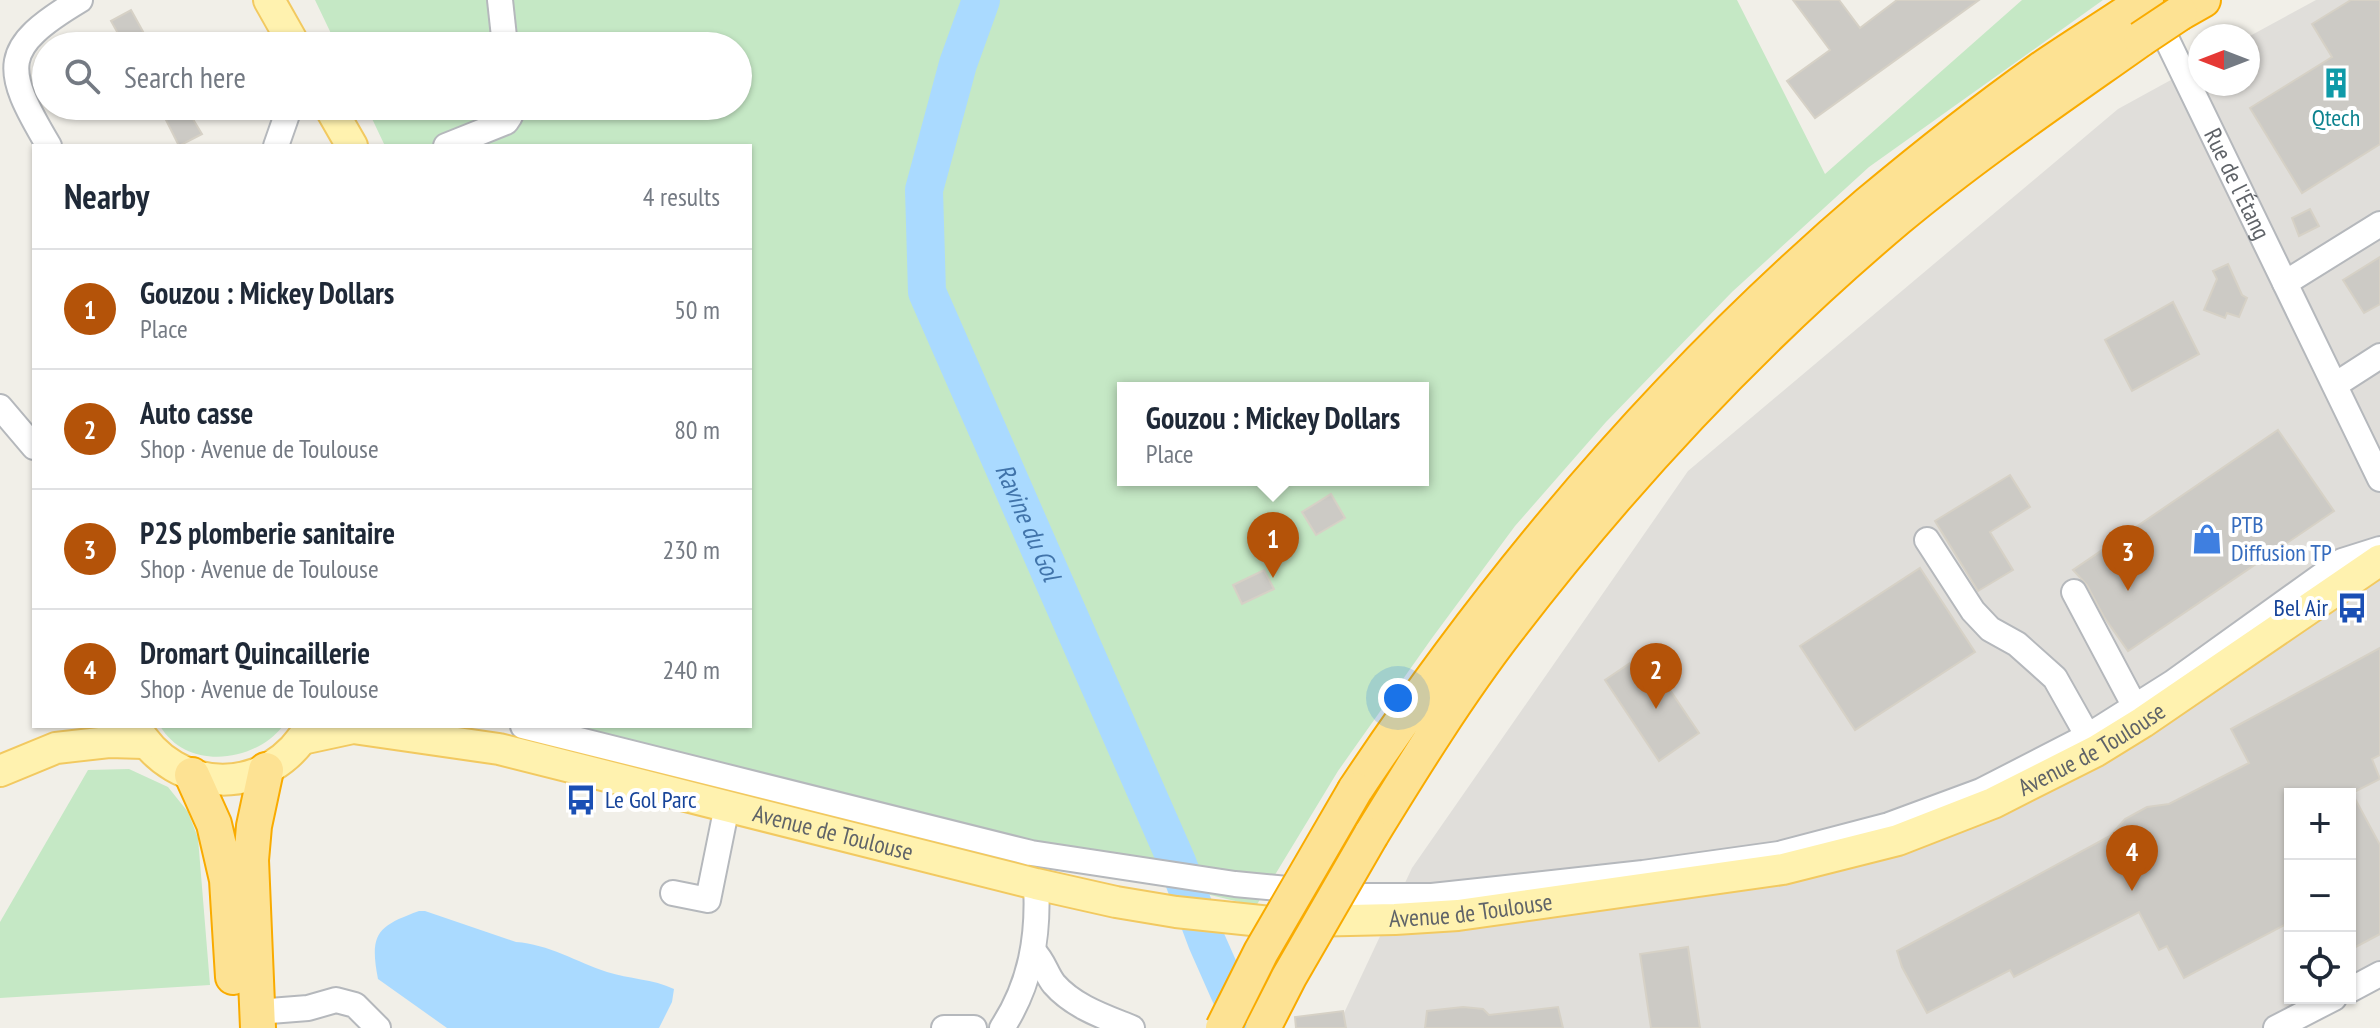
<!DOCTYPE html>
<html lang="en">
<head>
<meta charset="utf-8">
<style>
  body { margin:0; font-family:"PT Sans Narrow",sans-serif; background:#f6f6f7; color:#1f2937 }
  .controls { position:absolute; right:24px; bottom:24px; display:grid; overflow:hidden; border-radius:0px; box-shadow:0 2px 6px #0004 }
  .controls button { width:72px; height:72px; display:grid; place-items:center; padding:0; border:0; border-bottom:2px solid #e0e1e3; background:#fff; color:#1f2937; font:40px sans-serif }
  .compass { position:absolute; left:2188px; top:24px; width:72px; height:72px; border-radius:50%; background:#fff; box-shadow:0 2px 6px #0004; rotate:270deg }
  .you { position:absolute; left:1398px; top:698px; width:28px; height:28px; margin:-20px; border:6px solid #fff; border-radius:50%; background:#1a73e8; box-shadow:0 0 0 12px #1a73e833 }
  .badge { display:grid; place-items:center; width:52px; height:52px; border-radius:50%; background:#b45309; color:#fff; font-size:26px; font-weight:700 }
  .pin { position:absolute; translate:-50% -66px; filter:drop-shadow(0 2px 4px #0008) }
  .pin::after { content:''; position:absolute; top:42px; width:28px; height:24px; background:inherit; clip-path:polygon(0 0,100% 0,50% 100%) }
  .popup { position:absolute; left:1117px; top:382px; width:312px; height:104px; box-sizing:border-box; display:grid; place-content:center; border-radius:0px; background:#fff; filter:drop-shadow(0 2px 6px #0005); font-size:26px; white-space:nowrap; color:#747a83 }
  .popup b { font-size:30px; color:#1f2937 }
  .popup::after { content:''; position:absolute; left:50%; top:100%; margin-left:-16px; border:16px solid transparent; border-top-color:#fff }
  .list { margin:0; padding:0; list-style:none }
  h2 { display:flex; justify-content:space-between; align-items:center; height:104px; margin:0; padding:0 32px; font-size:34px }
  h2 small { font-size:26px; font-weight:400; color:#747a83 }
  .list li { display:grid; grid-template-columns:52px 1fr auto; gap:24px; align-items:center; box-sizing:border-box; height:120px; padding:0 32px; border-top:2px solid #e0e1e3 }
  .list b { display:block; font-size:30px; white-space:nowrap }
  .list p { margin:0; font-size:26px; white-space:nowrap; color:#747a83 }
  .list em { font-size:26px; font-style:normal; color:#747a83 }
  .icon { flex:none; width:44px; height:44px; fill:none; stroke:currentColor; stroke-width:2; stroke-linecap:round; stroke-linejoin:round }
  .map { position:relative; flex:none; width:2380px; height:1028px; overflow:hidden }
  .search { position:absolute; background:#fff; box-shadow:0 2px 6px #0004; left:32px; top:32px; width:720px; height:88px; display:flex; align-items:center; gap:20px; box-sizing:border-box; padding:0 28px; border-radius:44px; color:#747a83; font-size:30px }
  .panel { position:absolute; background:#fff; box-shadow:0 2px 6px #0004; left:32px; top:144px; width:720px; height:584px; border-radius:0px }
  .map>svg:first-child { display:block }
  .industrial { fill:#e0deda }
  .green { fill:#c5e8c5; fill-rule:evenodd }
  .water { fill:#aadaff }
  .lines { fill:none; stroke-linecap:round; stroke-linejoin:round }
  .river { stroke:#aadaff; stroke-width:38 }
  .building { fill:#cccac5; stroke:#d6d1c6; stroke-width:2 }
  .minor-casing { stroke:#b5b8bc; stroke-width:28 }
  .major-casing { stroke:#f2c960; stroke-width:34 }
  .highway-casing { stroke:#f9ab00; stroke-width:38 }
  .minor { stroke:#fff; stroke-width:24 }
  .major { stroke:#fff2af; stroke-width:30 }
  .highway { stroke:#fde293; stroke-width:34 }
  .highway-bridge-casing { stroke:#f9ab00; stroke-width:38; stroke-linecap:butt }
  .highway-bridge { stroke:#fde293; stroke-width:34 }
  .labels { text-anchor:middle; stroke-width:8; stroke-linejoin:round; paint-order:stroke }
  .culture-label { font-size:24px; fill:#0d838f; stroke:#fff }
  .street-label { font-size:24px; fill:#5f6368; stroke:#fff }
  .shop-label { font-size:24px; fill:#366cbe; stroke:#fff; text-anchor:start }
  .transit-label { font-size:24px; fill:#164399; stroke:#fff; text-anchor:end }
  .water-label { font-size:26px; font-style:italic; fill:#4174aa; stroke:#fff }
</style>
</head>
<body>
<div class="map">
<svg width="2380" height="1028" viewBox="0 0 2380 1028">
  <rect width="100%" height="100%" fill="#f1efe8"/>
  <path class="industrial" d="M2316 0H2380V967L2350 985V794H2290V998H2329L2299 1028H1337L1412 868 1688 471 2118 109 2200 64V84H2248V37Z"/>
  <path class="green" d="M315 0H1737L1825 174 2022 0H2103L1869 167 1732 292 1606 422 1515 526 1432 638 1338 771 1256 906 998 844 558 726H750V146H385L366 106H738V46H337ZM1123 388H1423V480H1123Z
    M160 726H283C254 763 187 771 160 726Z
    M129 769 168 787 188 812 198 838 210 985 0 998V922L88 770Z"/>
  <path class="water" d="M419 911H425L516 942C548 944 577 962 607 972 629 979 653 979 674 989L672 1002 659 1028H447L378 979C369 933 378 926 419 911Z"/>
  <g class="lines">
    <path class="river" id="s1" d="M981 0 958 64 924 190 927 292 1177 862 1207 942 1245 1028"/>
  </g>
  <path class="building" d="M1793 0H1839L1860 28 1897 0H1979L1815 118 1787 81 1830 50Z
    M2351 0H2380V144L2302 193 2250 108 2332 57 2312 24Z
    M131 10 151 46H125L111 21Z
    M159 106H185L202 134 179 146Z
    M2310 209 2319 226 2299 236 2292 218Z
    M2380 257V304L2364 313 2343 280Z
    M2228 264 2242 295 2247 298 2239 317 2227 313 2225 318 2204 310 2217 279 2213 271Z
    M2173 302 2199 354 2132 391 2105 340Z
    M2278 430 2334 511 2128 651 2104 617 2087 585 2073 570Z
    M2010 475 2030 507 1990 532 2013 570 1978 591 1935 521Z
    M1331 494 1345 518 1316 535 1302 512Z
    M1920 568 1975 652 1855 730 1800 646Z
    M1264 570 1274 589 1242 604 1233 585Z
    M2380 648V755L2372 759 2380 779 2352 793 2380 845V934L2350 950V794H2290V922L2184 978 2167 946 2159 950 2139 912 2014 977 2010 970 1927 1013 1902 967 1897 951 2110 836 2125 819 2147 807 2169 804 2249 763 2231 729Z
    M1645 653 1699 733 1659 761 1605 680Z
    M1688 947 1700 1028H1651L1640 954Z
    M1463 1007 1483 1009 1489 1015 1558 1007 1563 1028H1425L1427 1011Z
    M1343 1011 1346 1028H1296L1295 1017Z"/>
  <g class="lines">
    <g class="minor-casing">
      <g id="minor">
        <path d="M500 0 505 46"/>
        <path id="s2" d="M2154 13 2380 479"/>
        <path d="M49 146C2 67 0 48 80 0"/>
        <path d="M276 146 290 106"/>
        <path d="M446 146 506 122 510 116 512 106"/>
        <path d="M2285 283 2380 224"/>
        <path d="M2335 385 2380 356"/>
        <path d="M0 407 34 447"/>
        <path d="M1927 540 1973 611 1990 629 2017 644 2055 678 2095 749"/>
        <path d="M2074 592 2142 720"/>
        <path d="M523 726 1031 853 1235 884 1362 896H1432L1643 873 1779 854 1889 825 1981 791 2088 736 2172 683 2342 561 2380 549"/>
        <path d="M673 893 708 900 727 806"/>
        <path d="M1034 952C1044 962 1046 974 1054 984 1074 1007 1105 1017 1132 1028"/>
        <path d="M2350 990 2380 974"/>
        <path d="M257 1012 308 1008 336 1000 355 1005 378 1028"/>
        <path d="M944 1028H974"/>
        <path d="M1002 1028C1031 984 1039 936 1036 884"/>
        <path d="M2276 1028 2334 998"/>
      </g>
    </g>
    <g class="major-casing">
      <g id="major">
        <path d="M269 0 295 46"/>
        <path d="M329 106 352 146"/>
        <path d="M135 726C175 797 270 798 310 726"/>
        <path id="s3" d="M302 739 353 728 499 749 1036 884 1116 902 1176 912 1271 922 1305 921 1395 919 1458 915 1783 869 1898 840 1993 803 2096 751 2143 722 2380 560"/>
        <path d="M0 771 56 748 109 742 144 743"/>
      </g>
    </g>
    <g class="highway-casing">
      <path id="highway" d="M2180 13 2203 0
        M192 775 214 824 227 880 233 977
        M1355 790C1499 573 1669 374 1868 204 1923 158 1981 112 2040 70 2075 46 2111 24 2146 0
        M1371 835C1414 765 1458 694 1508 629 1623 479 1753 340 1898 218 1975 154 2059 97 2141 39
        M258 1028 251 860 254 826 266 770"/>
    </g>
    <use href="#minor" class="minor"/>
    <use href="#major" class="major"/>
    <use href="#highway" class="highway"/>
    <g class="highway-bridge-casing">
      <path id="highway-bridge" d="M2141 39 2180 13
        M1223 1028 1261 952 1355 790
        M1263 1028 1289 977 1371 835"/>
    </g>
    <use href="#highway-bridge" class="highway-bridge"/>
  </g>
  <defs>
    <g id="building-bare" transform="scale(2.4)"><path d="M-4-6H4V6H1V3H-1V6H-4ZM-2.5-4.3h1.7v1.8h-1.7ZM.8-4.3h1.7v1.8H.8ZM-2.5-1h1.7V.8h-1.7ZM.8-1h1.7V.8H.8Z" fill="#0f9aa8" stroke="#fff" stroke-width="2.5" paint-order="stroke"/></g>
    <g id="shop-bare" transform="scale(2.4)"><path d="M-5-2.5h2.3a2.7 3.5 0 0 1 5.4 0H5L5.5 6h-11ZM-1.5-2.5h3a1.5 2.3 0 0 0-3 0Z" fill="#3f7fe0" stroke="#fff" stroke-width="2.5" paint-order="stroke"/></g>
    <g id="bus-bare" transform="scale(2.4)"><path d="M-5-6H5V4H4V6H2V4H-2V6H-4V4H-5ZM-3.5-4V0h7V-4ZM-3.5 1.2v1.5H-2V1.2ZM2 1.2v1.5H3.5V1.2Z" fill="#1a4fb4" stroke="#fff" stroke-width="2.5" paint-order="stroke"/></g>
  </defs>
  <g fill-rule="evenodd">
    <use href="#building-bare" x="2336" y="83"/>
    <use href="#shop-bare" x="2207" y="539"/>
    <use href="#bus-bare" x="2352" y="608"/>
    <use href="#bus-bare" x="581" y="800"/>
  </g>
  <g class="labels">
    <g class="culture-label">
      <text x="2336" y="126">Qtech</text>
    </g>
    <g class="street-label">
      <text dy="8" stroke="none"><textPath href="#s2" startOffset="190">Rue de l'Étang</textPath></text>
      <text dy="8" stroke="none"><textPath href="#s3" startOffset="1840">Avenue de Toulouse</textPath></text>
      <text dy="8" stroke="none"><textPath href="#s3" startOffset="544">Avenue de Toulouse</textPath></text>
      <text dy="8" stroke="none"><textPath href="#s3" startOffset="1192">Avenue de Toulouse</textPath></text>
    </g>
    <g class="shop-label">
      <text x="2231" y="533">PTB<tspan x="2231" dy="28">Diffusion TP</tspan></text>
    </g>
    <g class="transit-label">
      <text x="2328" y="616">Bel Air</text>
      <text x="605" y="808" text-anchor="start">Le Gol Parc</text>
    </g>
    <g class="water-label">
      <text dy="9" stroke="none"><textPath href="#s1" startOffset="552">Ravine du Gol</textPath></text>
    </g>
  </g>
</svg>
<div class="controls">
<button>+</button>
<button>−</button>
<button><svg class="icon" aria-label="locate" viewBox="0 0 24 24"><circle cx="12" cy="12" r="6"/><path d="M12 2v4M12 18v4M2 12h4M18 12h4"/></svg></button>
</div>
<svg class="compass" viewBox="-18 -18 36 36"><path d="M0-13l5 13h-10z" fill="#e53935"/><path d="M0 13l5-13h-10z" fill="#747a83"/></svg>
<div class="you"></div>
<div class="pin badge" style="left:1273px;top:578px">1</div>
<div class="popup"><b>Gouzou : Mickey Dollars</b>Place</div>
<div class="pin badge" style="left:1656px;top:709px">2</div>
<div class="pin badge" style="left:2128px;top:591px">3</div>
<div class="pin badge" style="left:2132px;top:891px">4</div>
<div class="search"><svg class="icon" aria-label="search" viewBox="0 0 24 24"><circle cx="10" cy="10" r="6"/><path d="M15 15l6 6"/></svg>Search here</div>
<section class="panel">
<h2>Nearby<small>4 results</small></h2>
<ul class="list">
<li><span class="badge">1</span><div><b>Gouzou : Mickey Dollars</b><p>Place</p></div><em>50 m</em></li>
<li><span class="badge">2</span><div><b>Auto casse</b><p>Shop · Avenue de Toulouse</p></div><em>80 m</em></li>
<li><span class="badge">3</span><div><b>P2S plomberie sanitaire</b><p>Shop · Avenue de Toulouse</p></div><em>230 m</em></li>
<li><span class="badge">4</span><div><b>Dromart Quincaillerie</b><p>Shop · Avenue de Toulouse</p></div><em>240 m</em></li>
</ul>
</section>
</div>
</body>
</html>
